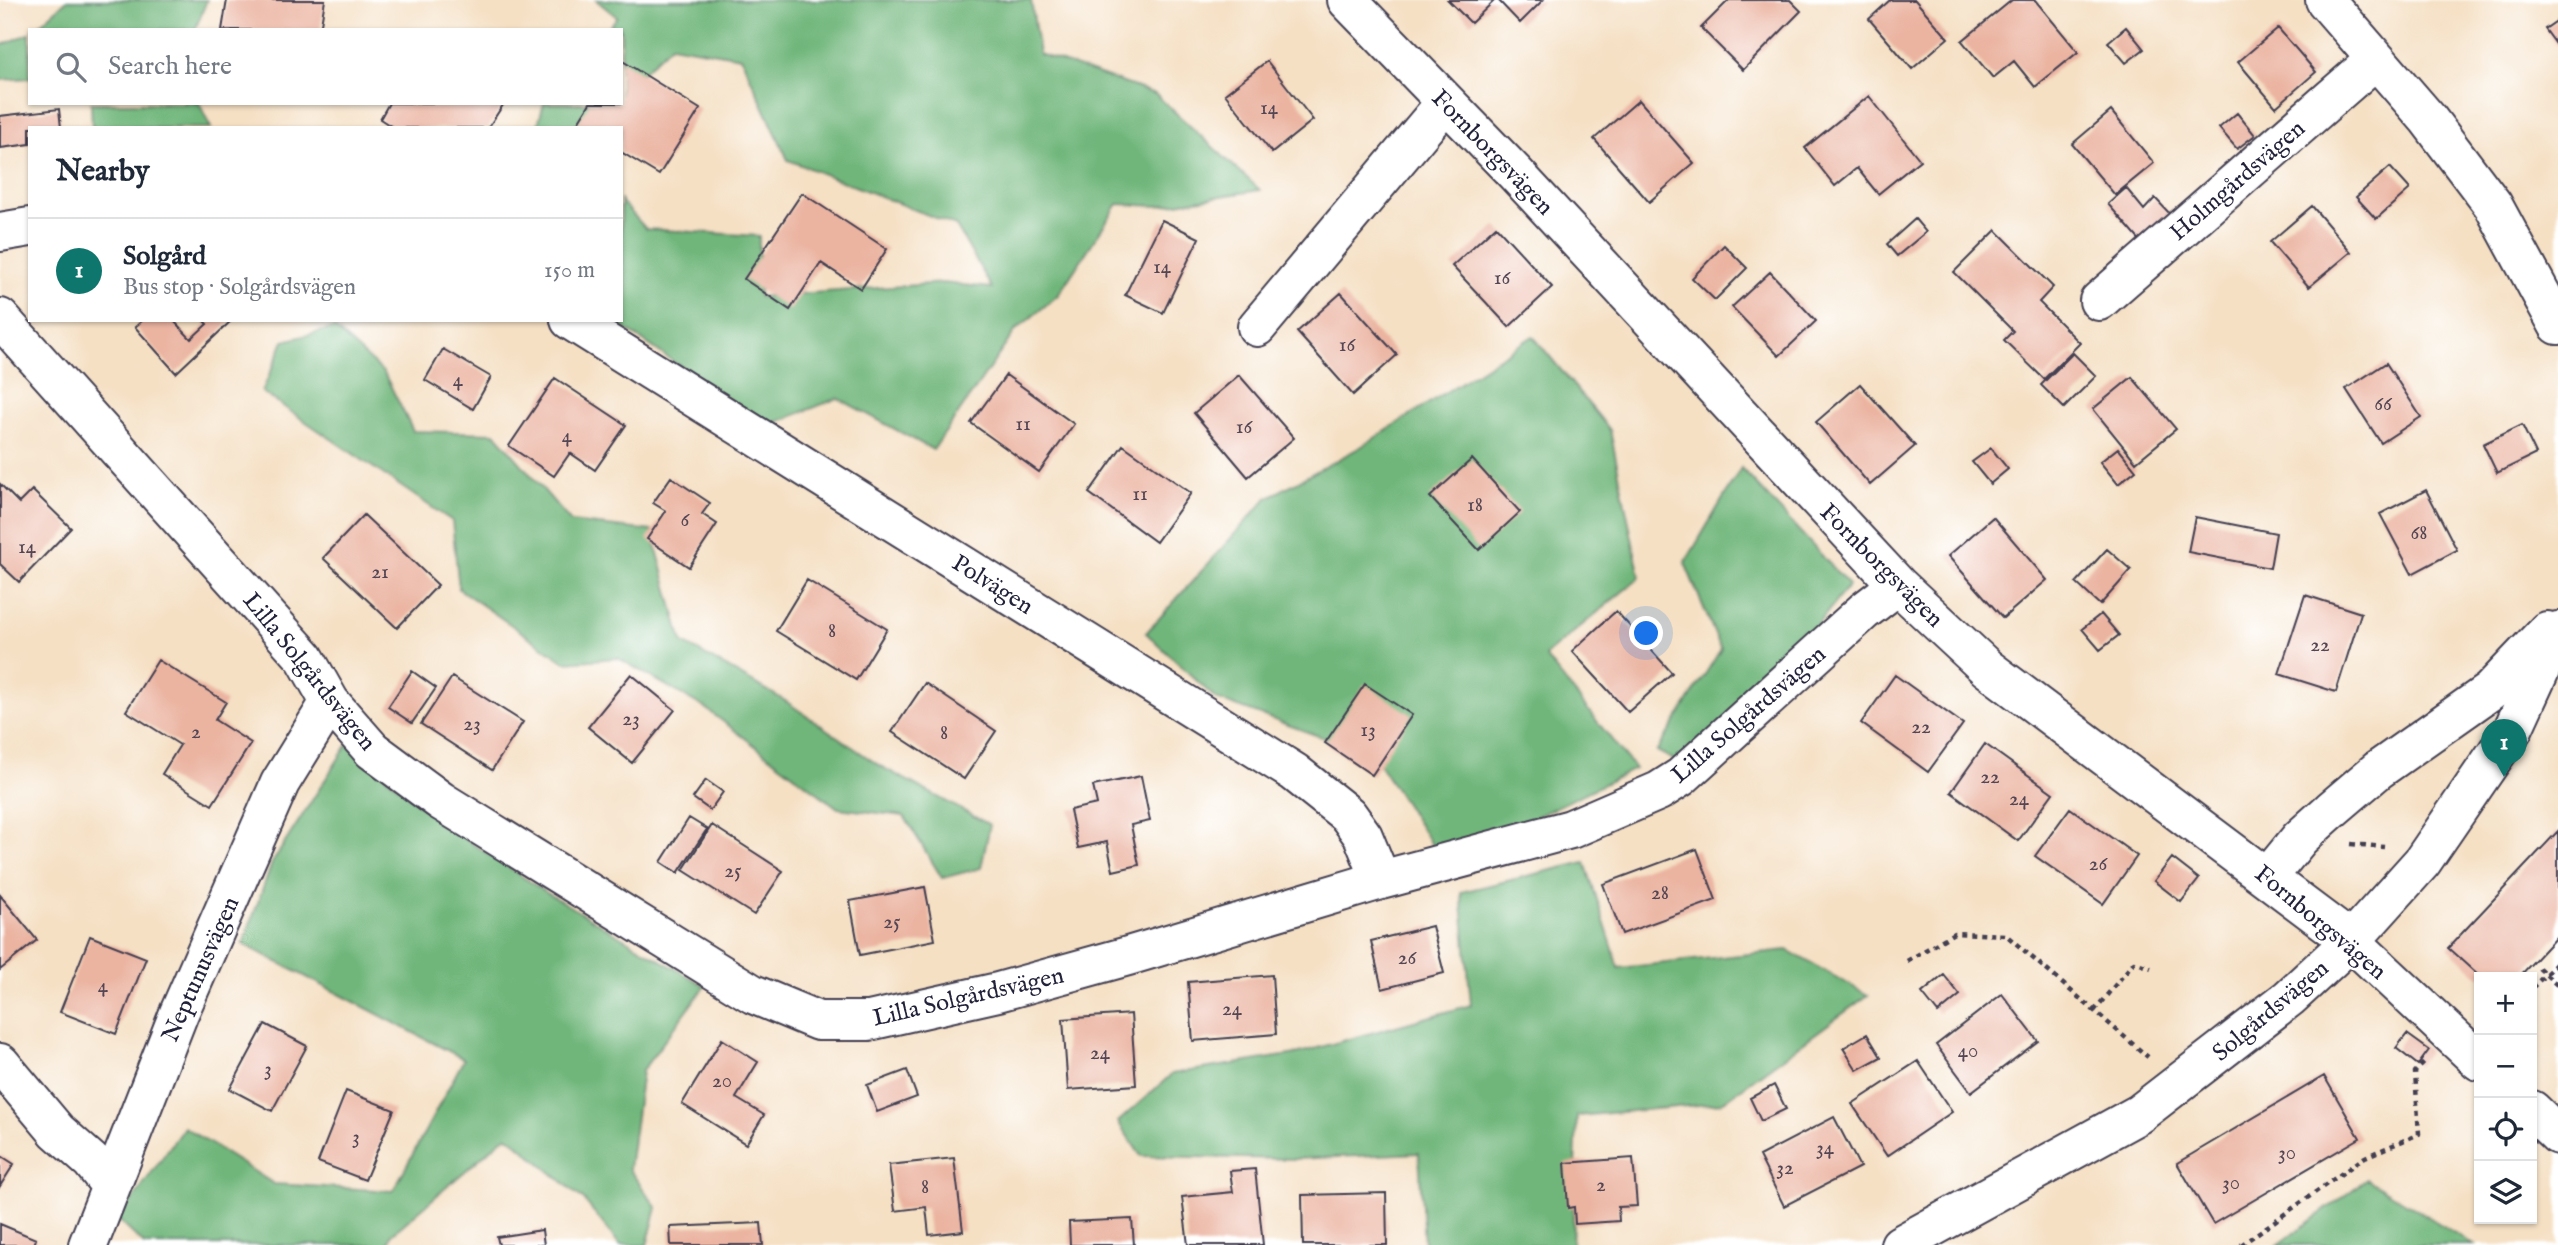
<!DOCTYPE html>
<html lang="en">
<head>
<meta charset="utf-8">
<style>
  body { margin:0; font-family:"IM FELL English",serif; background:#f2f2f3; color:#1f2937 }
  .controls { position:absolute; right:21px; bottom:21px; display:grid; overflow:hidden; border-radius:0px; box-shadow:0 2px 5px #0004 }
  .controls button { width:63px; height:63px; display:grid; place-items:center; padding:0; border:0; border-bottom:2px solid #e0e1e3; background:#fff; color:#1f2937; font:35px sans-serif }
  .you { position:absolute; left:1647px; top:634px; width:24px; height:24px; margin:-18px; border:5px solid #fff; border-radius:50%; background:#1a73e8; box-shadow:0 0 0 10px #1a73e833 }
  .badge { display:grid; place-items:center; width:46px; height:46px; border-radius:50%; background:#0f766e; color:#fff; font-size:23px; font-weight:700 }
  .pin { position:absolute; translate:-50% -58px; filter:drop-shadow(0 2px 4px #0008) }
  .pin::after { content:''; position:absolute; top:37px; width:24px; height:21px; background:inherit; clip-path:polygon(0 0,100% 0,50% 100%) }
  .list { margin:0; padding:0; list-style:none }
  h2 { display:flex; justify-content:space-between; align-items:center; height:91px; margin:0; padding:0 28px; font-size:30px }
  h2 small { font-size:23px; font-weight:400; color:#747a83 }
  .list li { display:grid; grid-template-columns:46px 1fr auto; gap:21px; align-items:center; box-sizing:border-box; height:105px; padding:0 28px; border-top:2px solid #e0e1e3 }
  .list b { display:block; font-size:26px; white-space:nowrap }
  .list p { margin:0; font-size:23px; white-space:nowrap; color:#747a83 }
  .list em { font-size:23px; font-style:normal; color:#747a83 }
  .icon { flex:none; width:38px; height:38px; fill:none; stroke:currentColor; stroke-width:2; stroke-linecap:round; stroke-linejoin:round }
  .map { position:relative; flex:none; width:2558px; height:1245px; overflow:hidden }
  .search { position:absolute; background:#fff; box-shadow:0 2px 5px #0004; left:28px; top:28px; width:595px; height:77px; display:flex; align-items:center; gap:18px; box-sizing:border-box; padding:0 24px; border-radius:0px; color:#747a83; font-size:26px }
  .panel { position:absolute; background:#fff; box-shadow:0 2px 5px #0004; left:28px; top:126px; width:595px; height:196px; border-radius:0px }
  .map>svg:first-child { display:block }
  .forest { fill:#70b67a; stroke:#496c5a; stroke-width:2 }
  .building { fill:#ebb4a1 }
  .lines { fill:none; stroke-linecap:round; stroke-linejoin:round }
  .minor-casing { stroke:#423e50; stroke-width:42 }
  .path { stroke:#423e50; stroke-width:4.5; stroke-dasharray:5 5; stroke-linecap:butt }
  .minor { stroke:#fff; stroke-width:38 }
  .labels { text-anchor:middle; stroke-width:5; stroke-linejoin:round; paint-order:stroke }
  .number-label { font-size:21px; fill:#544654 }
  .street-label { font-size:24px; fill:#22223b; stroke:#fff }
</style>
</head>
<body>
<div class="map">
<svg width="2558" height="1245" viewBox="0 0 2558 1245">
  <rect width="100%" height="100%" fill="#fff"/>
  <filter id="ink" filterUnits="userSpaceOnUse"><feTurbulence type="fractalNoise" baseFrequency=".0143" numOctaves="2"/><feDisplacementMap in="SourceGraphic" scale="14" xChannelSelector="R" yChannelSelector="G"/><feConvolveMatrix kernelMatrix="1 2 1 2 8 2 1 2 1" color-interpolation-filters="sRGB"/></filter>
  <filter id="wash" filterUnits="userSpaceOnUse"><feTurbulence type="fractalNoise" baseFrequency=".00686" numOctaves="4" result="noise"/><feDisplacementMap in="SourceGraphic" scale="28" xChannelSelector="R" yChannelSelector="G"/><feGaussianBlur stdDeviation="1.57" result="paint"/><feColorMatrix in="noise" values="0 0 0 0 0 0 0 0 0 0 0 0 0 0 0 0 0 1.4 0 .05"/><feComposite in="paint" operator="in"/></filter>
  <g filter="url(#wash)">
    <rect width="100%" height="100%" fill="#f5e0c4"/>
    <path class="forest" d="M67 0H207L195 30H34Z
      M596 0H1031L1039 54 1155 94 1260 190 1158 206 1118 204 1058 295 1016 330 933 450 838 398 767 426 613 320H621V201L646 229 759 236V297L943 283 992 288 956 226 788 160 741 57 671 45 621 93V30H607L617 17Z
      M30 33V78L0 80V46Z
      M91 103H199L211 128H92Z
      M544 103H614L597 128H537Z
      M334 328 384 373 413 431 495 433 571 522 652 531 682 642 784 700 880 766 990 825 981 868 942 878 904 816 838 808 705 708 618 658 565 662 459 589 452 521 262 392 284 341Z
      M1533 336 1610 430 1640 577 1545 656 1635 769 1443 862 1374 756 1216 699 1146 633 1267 498 1359 448Z
      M1741 468 1849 585 1773 680 1691 769 1657 751 1721 649 1685 563Z
      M348 744 441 823 544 891 705 986 642 1071 629 1169 657 1208 647 1245H620L584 1200 507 1135 391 1235 388 1245H145L118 1220 184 1127 274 1184 393 1191 464 1059 243 944 272 863Z
      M1585 862 1619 968 1787 950 1868 995 1721 1103 1577 1116 1572 1245H1424L1419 1153 1296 1159 1141 1156 1118 1122 1172 1074 1296 1054 1471 1005 1461 892Z
      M2367 1179 2474 1245H2278Z"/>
    <g id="blocks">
      <path class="building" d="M227 0H325L320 30H222Z
        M1448 0H1495L1471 23Z
        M1498 0H1543L1520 23Z
        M1729 0H1790L1801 11 1743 70 1701 28Z
        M1890 0H1915L1948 38 1912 69 1869 19Z
        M2012 0H2035L2078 52 2035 87 2014 61 1993 78 1962 41Z
        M2558 20V47L2545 29Z
        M2126 27 2144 49 2126 63 2108 42Z
        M2278 28 2316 72 2276 107 2238 62Z
        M621 60 700 109 659 175 621 152V128H583L577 124 590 103H621Z
        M1267 61 1313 120 1272 153 1225 94Z
        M1869 96 1920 160 1878 194 1857 168 1835 186 1805 148Z
        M1639 100 1694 163 1649 202 1594 139Z
        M389 103H500L503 105 488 128H394L380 119Z
        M59 109 61 128H30V144L0 148V116Z
        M2111 111 2154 163 2115 195 2072 144Z
        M2237 113 2255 135 2237 149 2219 128Z
        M2390 167 2410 189 2376 219 2356 197Z
        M2126 188 2144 210 2155 198 2171 215 2142 243 2108 204Z
        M802 193 887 249 861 289 821 263 790 310 744 279Z
        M2312 206 2351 252 2309 287 2270 242Z
        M1915 219 1926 232 1897 256 1887 244Z
        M1162 220 1199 238 1163 313 1125 295Z
        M1496 226 1552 287 1509 327 1452 266Z
        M1996 230 2053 287 2039 302 2080 343 2044 379 2004 340 2013 331 1954 272Z
        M1724 245 1747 268 1715 300 1692 278Z
        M1770 272 1816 321 1779 356 1732 307Z
        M1341 293 1397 355 1353 395 1297 332Z
        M143 320H173L191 339 207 324 203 320H232L176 373 135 327Z
        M443 349 491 377 473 409 425 380Z
        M2073 353 2096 376 2064 408 2041 385Z
        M2386 363 2421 417 2381 443 2346 389Z
        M1006 375 1074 424 1039 472 971 423Z
        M1239 375 1294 438 1248 477 1194 413Z
        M2132 377 2176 429 2136 462 2093 409Z
        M555 378 626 425 595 470 570 453 554 476 509 446Z
        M1860 384 1915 446 1870 485 1816 422Z
        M2522 425 2536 454 2497 473 2483 444Z
        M1123 445 1191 493 1156 542 1089 493Z
        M1991 448 2008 469 1990 484 1972 462Z
        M2118 448 2136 470 2118 484 2100 462Z
        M1472 459 1520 512 1479 550 1430 497Z
        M671 477 710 503 702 514 717 524 689 567 647 539 666 511 653 503Z
        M0 484 19 503 32 490 71 528 19 582 0 564Z
        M2426 490 2457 550 2412 574 2380 514Z
        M364 515 438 585 397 628 323 558Z
        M1993 517 2047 580 2003 618 1948 556Z
        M2195 517 2276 533 2270 568 2188 552Z
        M2107 549 2131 570 2100 605 2076 583Z
        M807 580 887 629 856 680 776 631Z
        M2305 595 2361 613 2336 692 2279 674Z
        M1616 611 1672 673 1628 712 1572 651Z
        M2101 614 2119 635 2100 650 2082 629Z
        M158 660 226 702 215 720 251 743 212 805 162 774 180 745 126 711Z
        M412 671 436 688 412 723 388 707Z
        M631 674 675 710 632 763 588 727Z
        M1895 675 1963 724 1928 772 1861 723Z
        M452 677 523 722 492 770 421 724Z
        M925 683 996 731 964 779 892 732Z
        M1365 684 1412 715 1372 775 1325 743Z
        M1985 744 2053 793 2018 841 1951 792Z
        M1141 776 1150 821 1131 825 1139 865 1113 871 1107 842 1078 848 1070 810 1097 804 1093 786Z
        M706 780 723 792 710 810 693 798Z
        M2070 808 2137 856 2103 904 2035 856Z
        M689 818 707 829 678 873 661 862Z
        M712 825 783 871 754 915 683 870Z
        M2558 831V935L2519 977H2480L2448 948Z
        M1697 849 1716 900 1622 934 1603 884Z
        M2172 858 2199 879 2181 902 2154 881Z
        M925 887 935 940 860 955 850 901Z
        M0 895 37 940 0 970Z
        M1432 926 1444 973 1382 989 1371 941Z
        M90 936 146 958 116 1034 60 1012Z
        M1272 975 1276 1034 1193 1041 1188 982Z
        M1944 975 1960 995 1938 1013 1922 993Z
        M2002 994 2038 1041 1971 1092 1936 1045Z
        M1131 1014 1136 1085 1068 1090 1063 1019Z
        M265 1024 307 1046 272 1111 230 1089Z
        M1867 1034 1881 1057 1857 1070 1843 1048Z
        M2407 1034 2429 1050 2418 1065 2396 1048Z
        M722 1039 758 1062 736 1098 764 1115 746 1144 682 1104Z
        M1918 1061 1952 1112 1887 1156 1852 1104Z
        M907 1070 917 1097 877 1112 867 1085Z
        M2324 1076 2360 1138 2213 1224 2177 1163Z
        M1774 1085 1786 1109 1761 1121 1750 1098Z
        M346 1091 394 1110 365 1180 318 1162Z
        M1834 1117 1860 1167 1784 1206 1759 1156Z
        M0 1155 14 1164 0 1186Z
        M954 1158 963 1231 929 1235 926 1207 895 1211 889 1165Z
        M1633 1158 1637 1206 1618 1207 1619 1221 1575 1224 1574 1207 1568 1208 1565 1163Z
        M1255 1169 1263 1245H1188L1182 1197 1233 1192 1230 1171Z
        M1386 1193 1387 1245H1303L1302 1195Z
        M1132 1219 1134 1245H1070L1069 1222Z
        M761 1223 763 1245H671L670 1227Z
        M0 1224 36 1239 34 1245H0Z
        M542 1230 544 1245H499L497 1237Z"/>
    </g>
  </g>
  <g filter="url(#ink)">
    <use href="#blocks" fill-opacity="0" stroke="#423e50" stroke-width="2"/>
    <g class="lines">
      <g class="minor-casing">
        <path id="minor" d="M1347 0 1515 173 1898 585 1987 668 2351 941 2479 1061
          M2325 0 2428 119 2493 205 2558 325
          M0 232 30 227
          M2099 301 2375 60
          M0 318 305 658 330 702 372 750 441 801 753 994 818 1021H869L998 992 1128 956 1381 880 1571 829 1659 791 1681 777 1864 611 1898 585
          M570 320 1294 772 1348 815 1363 836 1381 880
          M1257 327 1445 103
          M2268 877 2300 838 2331 810 2378 770 2490 691 2547 631
          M0 1063 57 1131 91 1161 110 1185
          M2532 1110 2558 1135
          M88 1245 179 1013 280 783 330 702
          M1900 1245 2139 1114 2289 998 2351 941 2422 862 2513 729 2558 631"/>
      </g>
      <path class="path" d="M2351 844 2384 847
        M1907 961 1954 933 2006 935 2148 1057
        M2539 968 2558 986
        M2532 988 2558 962
        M2094 1011 2134 962 2151 968
        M2241 1245 2365 1157 2419 1134 2415 1072 2426 1061"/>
      <use href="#minor" class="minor"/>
    </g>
  </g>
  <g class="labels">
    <g class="number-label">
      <text x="1269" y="114">14</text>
      <text x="1162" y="273">14</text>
      <text x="1502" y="284">16</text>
      <text x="1347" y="351">16</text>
      <text x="458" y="386">4</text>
      <text x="2383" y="410">66</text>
      <text x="1023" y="430">11</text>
      <text x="1244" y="433">16</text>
      <text x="567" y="442">4</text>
      <text x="1140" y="500">11</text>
      <text x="1475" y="511">18</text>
      <text x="685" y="526">6</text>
      <text x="2419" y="539">68</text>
      <text x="27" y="553">14</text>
      <text x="380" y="578">21</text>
      <text x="832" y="637">8</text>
      <text x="2320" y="651">22</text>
      <text x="631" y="725">23</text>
      <text x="472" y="730">23</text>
      <text x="1921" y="733">22</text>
      <text x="1368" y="736">13</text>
      <text x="196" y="738">2</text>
      <text x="944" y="739">8</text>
      <text x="1990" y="783">22</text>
      <text x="2019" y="805">24</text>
      <text x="2098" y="870">26</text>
      <text x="733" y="877">25</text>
      <text x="1660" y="899">28</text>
      <text x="892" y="928">25</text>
      <text x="1407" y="964">26</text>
      <text x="103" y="992">4</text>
      <text x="1232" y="1015">24</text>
      <text x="1968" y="1057">40</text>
      <text x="1100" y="1059">24</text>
      <text x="268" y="1075">3</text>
      <text x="722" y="1087">20</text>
      <text x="356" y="1143">3</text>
      <text x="1825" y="1154">34</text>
      <text x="2287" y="1159">30</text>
      <text x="1785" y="1174">32</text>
      <text x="2231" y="1189">30</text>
      <text x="1601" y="1191">2</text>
      <text x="925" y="1193">8</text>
    </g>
    <g class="street-label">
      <text transform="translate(1493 152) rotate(46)" y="8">Fornborgsvägen</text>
      <text transform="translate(2237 180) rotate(-41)" y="8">Holmgårdsvägen</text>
      <text transform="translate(1882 565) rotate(45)" y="8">Fornborgsvägen</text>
      <text transform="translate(993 584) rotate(32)" y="8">Polvägen</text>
      <text transform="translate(310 671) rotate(51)" y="8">Lilla Solgårdsvägen</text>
      <text transform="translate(1748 714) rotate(-41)" y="8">Lilla Solgårdsvägen</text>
      <text transform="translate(2321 922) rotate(40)" y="8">Fornborgsvägen</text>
      <text transform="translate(200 969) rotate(-66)" y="8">Neptunusvägen</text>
      <text transform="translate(968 996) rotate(-13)" y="8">Lilla Solgårdsvägen</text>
      <text transform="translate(2270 1010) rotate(-40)" y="8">Solgårdsvägen</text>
    </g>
  </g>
</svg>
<div class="controls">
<button>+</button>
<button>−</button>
<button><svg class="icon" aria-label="locate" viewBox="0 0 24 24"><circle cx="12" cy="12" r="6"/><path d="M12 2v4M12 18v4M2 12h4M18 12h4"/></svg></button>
<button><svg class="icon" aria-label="layers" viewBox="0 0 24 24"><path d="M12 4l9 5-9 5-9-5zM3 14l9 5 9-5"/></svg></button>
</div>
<div class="you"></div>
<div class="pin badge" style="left:2504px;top:777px">1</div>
<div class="search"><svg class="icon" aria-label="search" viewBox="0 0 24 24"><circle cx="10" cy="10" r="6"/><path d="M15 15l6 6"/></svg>Search here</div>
<section class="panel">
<h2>Nearby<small></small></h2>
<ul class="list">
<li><span class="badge">1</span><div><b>Solgård</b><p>Bus stop · Solgårdsvägen</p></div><em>150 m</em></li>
</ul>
</section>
</div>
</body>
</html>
